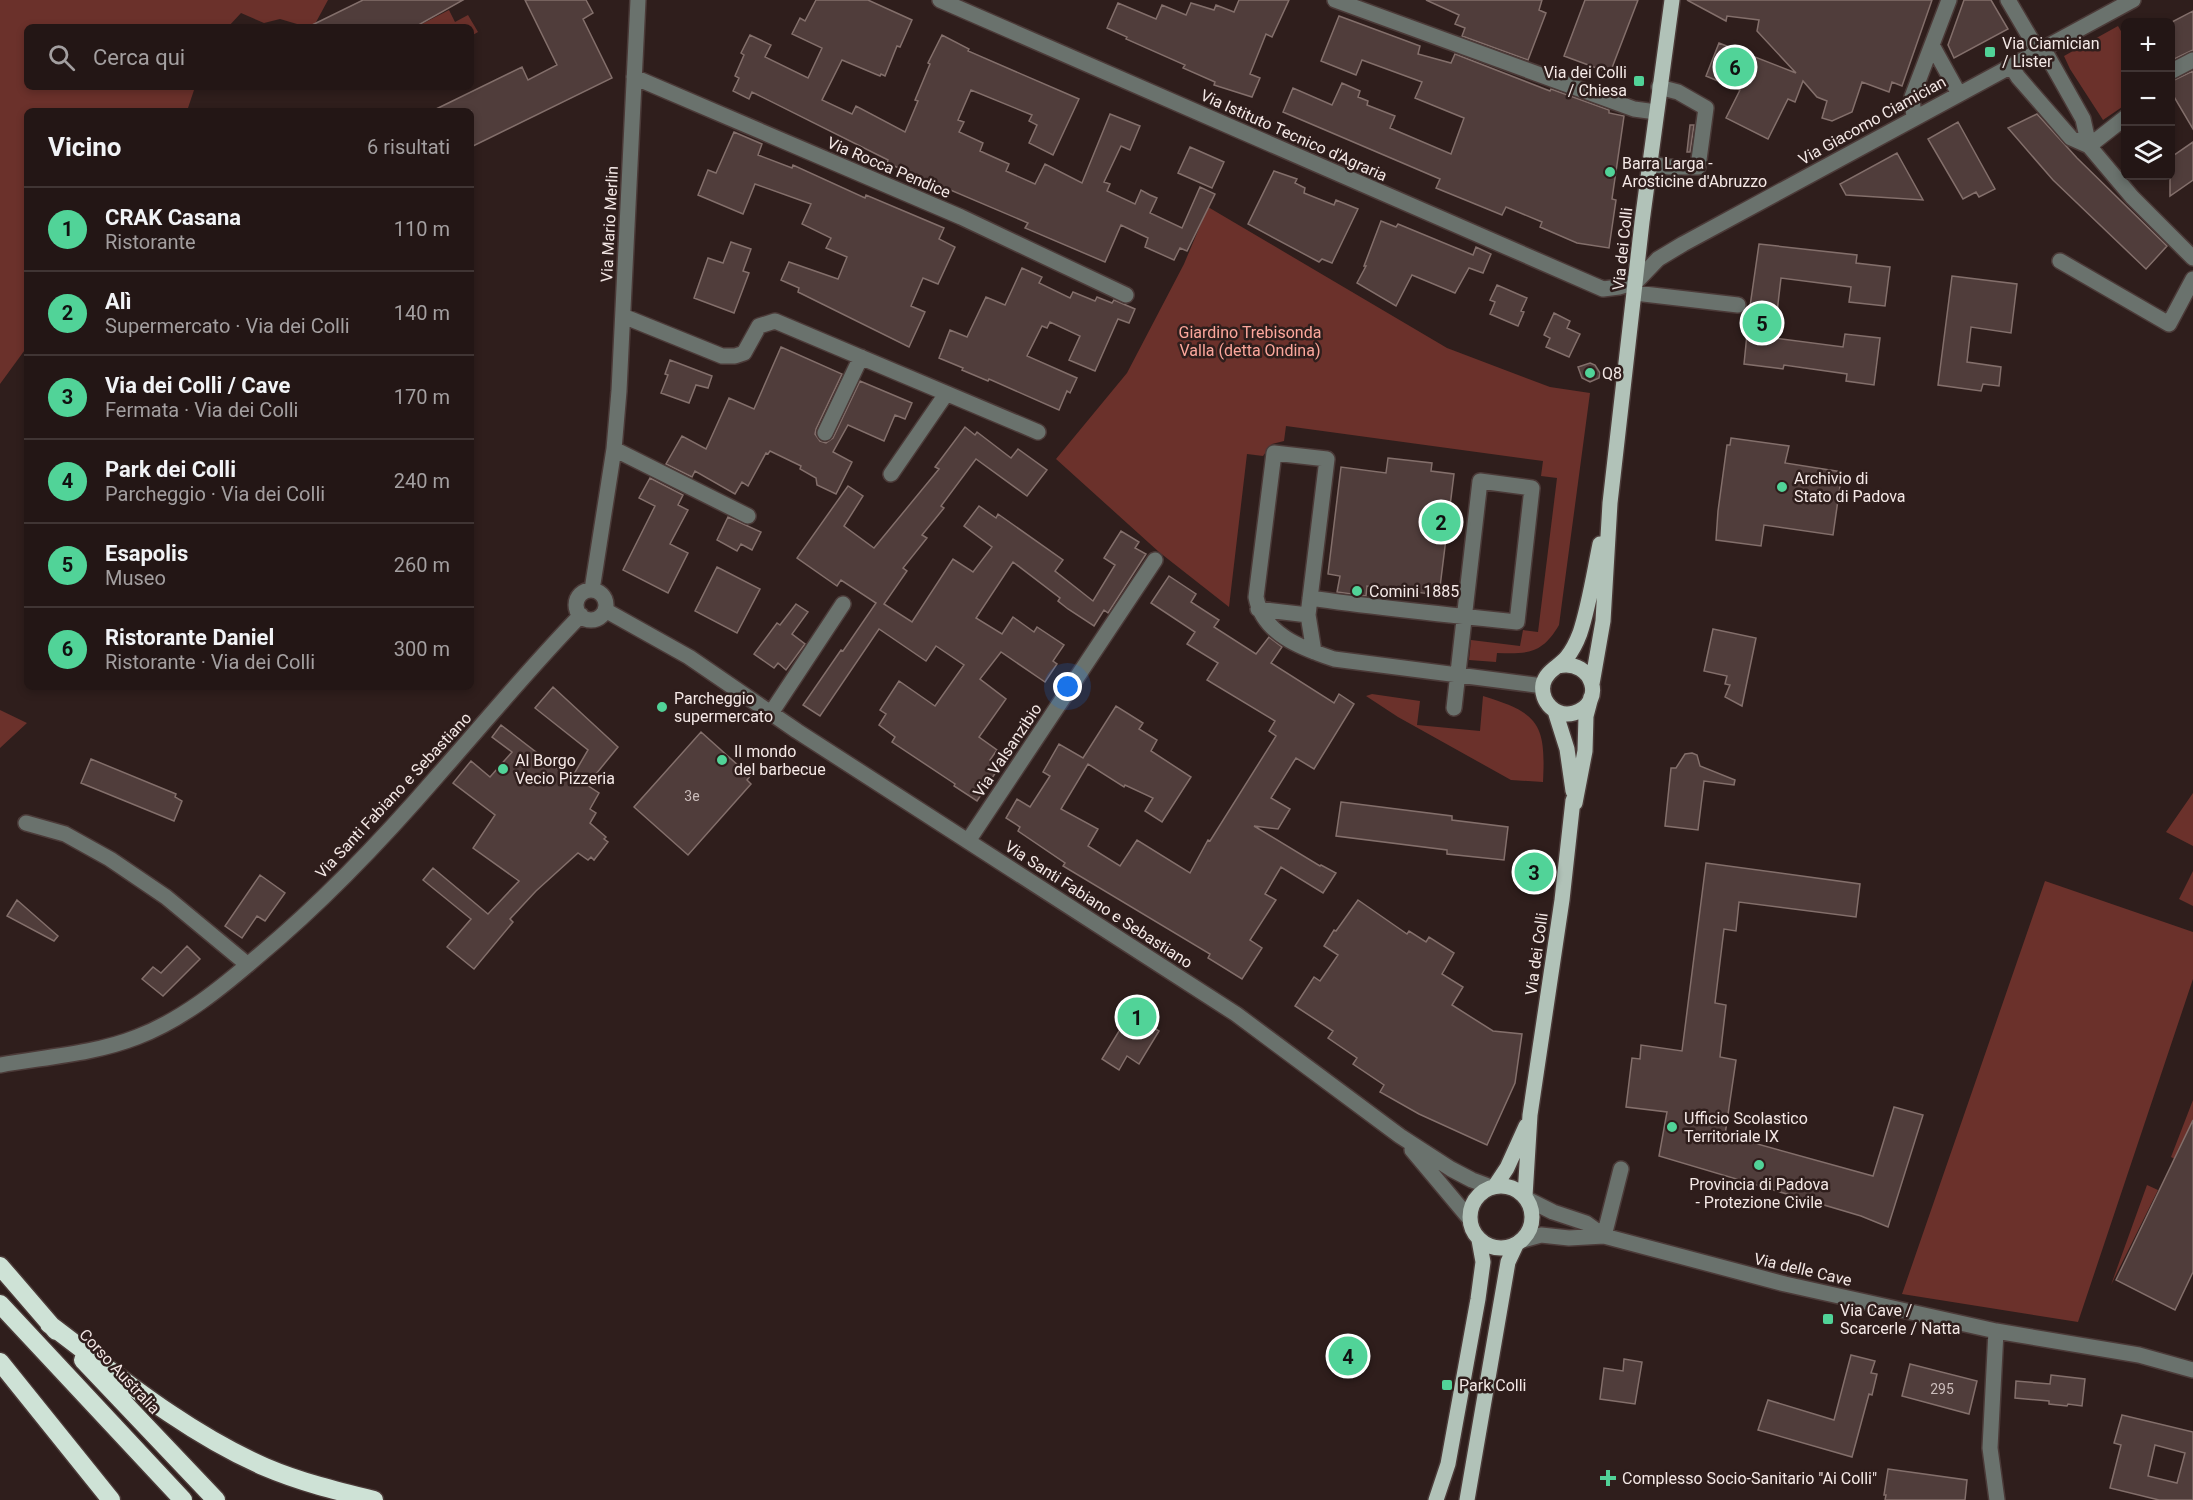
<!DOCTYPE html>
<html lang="it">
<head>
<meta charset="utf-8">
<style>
  body { margin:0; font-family:Roboto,sans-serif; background:#2b1f1e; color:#f1f3f6 }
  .controls { position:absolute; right:18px; top:18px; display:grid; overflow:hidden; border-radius:9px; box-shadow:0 3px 9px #0003 }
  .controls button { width:54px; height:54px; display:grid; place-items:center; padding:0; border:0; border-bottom:2px solid #403534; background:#231615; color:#f1f3f6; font:30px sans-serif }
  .you { position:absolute; left:1068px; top:687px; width:21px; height:21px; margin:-15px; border:4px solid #fff; border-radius:50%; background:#1a73e8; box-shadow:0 0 0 9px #1a73e833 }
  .badge { display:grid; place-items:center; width:39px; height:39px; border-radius:50%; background:#51d398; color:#111; font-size:20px; font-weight:700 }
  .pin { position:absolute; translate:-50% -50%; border:3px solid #fff; box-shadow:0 2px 6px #0006 }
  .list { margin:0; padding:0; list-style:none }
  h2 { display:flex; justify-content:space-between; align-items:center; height:78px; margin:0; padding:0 24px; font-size:26px }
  h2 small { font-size:20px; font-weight:400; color:#a39fa0 }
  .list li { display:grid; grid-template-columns:39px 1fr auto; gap:18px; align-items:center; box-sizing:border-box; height:84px; padding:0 24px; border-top:2px solid #403534 }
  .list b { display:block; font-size:22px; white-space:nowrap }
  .list p { margin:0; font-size:20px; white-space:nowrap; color:#a39fa0 }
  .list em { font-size:20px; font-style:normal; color:#a39fa0 }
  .icon { flex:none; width:33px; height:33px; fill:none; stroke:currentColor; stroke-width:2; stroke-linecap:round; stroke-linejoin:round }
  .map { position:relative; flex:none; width:2193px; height:1500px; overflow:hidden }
  .search { position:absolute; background:#231615; box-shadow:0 3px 9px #0003; left:24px; top:24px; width:450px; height:66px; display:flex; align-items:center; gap:15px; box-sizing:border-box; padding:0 21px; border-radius:9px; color:#a39fa0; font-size:22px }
  .panel { position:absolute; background:#231615; box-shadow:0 3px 9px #0003; left:24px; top:108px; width:450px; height:582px; border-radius:9px }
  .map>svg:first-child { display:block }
  .green { fill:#6b312b }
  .building { fill:#503d3b; stroke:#836f6b; stroke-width:1.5; fill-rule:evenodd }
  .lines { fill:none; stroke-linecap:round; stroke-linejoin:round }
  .minor-casing { stroke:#4b3a38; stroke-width:18 }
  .major-casing { stroke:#4b3a38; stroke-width:18 }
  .highway-casing { stroke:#4b3a38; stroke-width:21 }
  .minor { stroke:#6a726d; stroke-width:15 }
  .major { stroke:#b1c2b8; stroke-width:15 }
  .highway { stroke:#cee2d6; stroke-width:18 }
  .poi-dot { fill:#51d398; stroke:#2f1e1c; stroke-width:2 }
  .labels { text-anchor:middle; stroke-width:5; stroke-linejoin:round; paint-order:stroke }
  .number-label { font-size:14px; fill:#cbbdbb }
  .poi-label { font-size:16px; fill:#f4e8e6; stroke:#2f1e1c; text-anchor:start }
  .street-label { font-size:16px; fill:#f4e8e6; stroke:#2f1e1c }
  .park-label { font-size:16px; fill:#fca79c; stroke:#2f1e1c }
</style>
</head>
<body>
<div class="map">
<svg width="2193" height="1500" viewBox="0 0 2193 1500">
  <rect width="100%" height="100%" fill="#2f1e1c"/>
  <path class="green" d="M0 0H328L315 24H297L280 19 264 23 241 13 228 27H27V87H199L194 90 187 111H27V347L0 384Z
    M449 10 455 22 468 15 478 32 471 36V27H416Z
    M2118 26 2125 38V105L2103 120 2070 69 2064 56Z
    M1208 207 1447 348 1550 387 1590 393 1559 625C1542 654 1528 654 1497 653L1496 662 1469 660 1471 640 1520 646 1523 630 1538 632 1557 478 1541 476 1543 461 1286 426 1284 441 1272 444 1263 456 1247 454 1229 607 1159 552 1056 459 1127 373 1184 264Z
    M1372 694 1420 701 1417 725 1480 731 1483 696C1539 713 1546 724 1543 782L1511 780 1398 717 1366 696Z
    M0 710 27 723 0 748Z
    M2193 793V846L2166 832Z
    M2193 871V906L2179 899Z
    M2045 881 2193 932V979L2078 1322 1902 1294Z
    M2193 1100V1120L2175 1159 2171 1157Z
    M2147 1185 2158 1190 2111 1285Z"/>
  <path class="building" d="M363 0H463L415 27H308Z
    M525 0H586L593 13 583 19 612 78 471 147V111H432L522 67 528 80 557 65Z
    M816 0H868L912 20 900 47 897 46 885 76 881 74 880 76 842 60 822 100 852 114 856 106 905 132 918 101 915 100 930 64 928 63 942 35 969 49 968 51 1079 99 1053 155 1029 143 1037 125 1029 121 1032 115 971 90 958 120 964 122 959 132 983 143 980 151 1009 164 1006 171 1035 184 1045 164 1082 183 1110 114 1140 126 1130 150 1121 146 1104 182 1110 184 1107 191 1135 204 1141 190 1150 195 1157 198 1150 213 1182 228 1200 187 1215 194 1187 251 1180 248 1174 260 1145 247 1148 238 1121 225 1105 262 1025 228 1028 223 887 163 888 160 752 92 749 99 733 91 739 78 735 76 744 55 741 53 750 35 771 45 765 57 808 78 822 48 792 34 800 18 805 21Z
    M1239 0H1289L1272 37 1266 34 1250 74 1260 78 1252 97 1214 85 1215 82 1183 68 1185 65 1126 39 1127 37 1107 28 1118 3 1156 19 1162 5 1186 15 1191 3 1214 10 1216 5 1234 12Z
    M1426 0H1542L1539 10 1546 13 1528 60 1462 36 1465 28 1455 24 1459 15Z
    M1585 0H1638L1610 73 1564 56Z
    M1687 0H1932L1902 86 1892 82 1889 92 1862 82 1852 112 1832 121 1822 118 1827 101 1817 97 1803 81 1795 102 1788 99 1768 139 1726 118 1740 90 1706 76 1719 43 1796 73 1757 31 1759 20 1727 16 1726 21Z
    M1964 0H1991L2008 29 1954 58 1948 45Z
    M2193 11V50L2170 61V23Z
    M1339 16 1420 46 1418 54 1451 63 1455 54 1550 91 1551 89 1609 110V113L1624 116 1612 199 1616 200 1609 248 1577 243 1540 227 1542 222 1506 207 1502 215 1436 188 1440 179 1283 112 1293 88 1332 105 1342 83 1360 91 1358 97 1368 101 1367 105 1395 116 1390 128 1451 154 1464 118 1415 98 1422 82 1362 60 1356 75 1321 61Z
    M2193 71V129L2170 90V82Z
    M2037 114 2077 158 2167 246 2146 269 2053 180 2008 128Z
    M1958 122 1995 189 1979 197 1976 192 1963 199 1928 139Z
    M1690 125H1694L1690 152H1687Z
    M734 132 762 144 758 155 792 168 793 165 865 198 866 195 944 228 939 239 955 247 938 284 923 278 911 306 925 312 909 347 798 292 799 288 781 280 789 262 838 279 847 257 826 248 831 238 802 224 811 204 755 184 743 214 698 195 708 170 716 173Z
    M2193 142V180L2170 196V158Z
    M1190 147 1224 162 1212 188 1178 173Z
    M1897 153 1923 200 1846 195 1840 184Z
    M1274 171 1297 179 1295 183 1305 188 1304 193 1334 205 1336 200 1358 209 1332 263 1322 259 1319 262 1248 224Z
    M1381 221 1396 227 1398 224 1473 255 1476 247 1491 254 1483 273 1469 268 1455 293 1412 275 1396 306 1357 283 1366 266H1364Z
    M731 242 751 249 743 271 749 273 734 313 694 298 708 258 723 263Z
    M1759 244 1857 255 1856 263 1890 267 1885 306 1849 302 1851 287 1781 278 1774 338 1843 347 1845 334 1880 338 1874 385 1846 381 1847 374 1784 365 1783 369 1744 364 1747 334H1746Z
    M1022 268 1042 277 1039 283 1070 298 1073 292 1095 301 1097 297 1112 303 1114 300 1135 309 1129 323 1118 319 1095 371 1069 360 1080 336 1050 322 1047 328 1042 326 1027 356 1077 378 1070 393 1067 391 1059 410 989 379 988 381 962 370 963 368 939 358 950 330 967 337 986 297 1005 305Z
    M1952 276 2017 284 2011 333 1971 327 1967 362 2001 367 1999 386 1983 384 1981 391 1938 385Z
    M1497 285 1527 298 1521 311 1524 312 1518 326 1490 314 1495 302 1490 300Z
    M1554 313 1570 321 1567 328 1580 334 1569 357 1546 347 1550 338 1544 335Z
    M781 347 842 374 816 429 815 434 820 441 826 443 833 438 860 381 912 403 905 419 895 415 884 441 848 425 833 452 852 462 836 494 817 485 816 478 800 469 801 466 770 451 768 454 766 453 748 486 742 482 735 494 695 471 692 477 666 464 682 436 706 449 729 398 754 409Z
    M670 360 712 376 708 388 696 385 689 403 661 393 668 375 665 374Z
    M1590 363 1595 365 1600 373 1599 378 1590 382 1582 378 1578 367Z
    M965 427 975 435 977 432 1011 458 1018 449 1047 470 1027 496 976 459 941 506 944 508 922 535 927 538 903 568 907 571 884 604 912 622 953 559 973 572 992 547 964 526 979 506 996 518 998 514 1063 560 1055 571 1093 601 1115 565 1104 558 1121 531 1139 542 1135 548 1146 554 1108 613 1104 610 1094 626 1068 609 1058 601 1060 598 1013 562 976 618 1002 634 1013 617 1034 632 1037 627 1064 645 1053 661 1057 664 1045 682 1001 652 980 679 1006 699 979 737 997 750 990 760 1000 766 977 801 954 786 955 784 892 742 895 737 879 725 886 714 880 710 899 681 935 706 964 665 936 646 926 661 879 629 820 716 803 705 841 650 843 651 876 603 841 580 837 586 797 558 848 486 863 496 844 526 874 548 939 469 935 467Z
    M1731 438 1789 446 1785 463 1842 472 1833 535 1764 525 1761 546 1716 540 1718 511 1727 445H1730Z
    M1388 458 1432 463 1431 471 1454 474 1439 595 1367 586 1366 596 1337 592 1340 576 1328 574 1341 467 1386 473Z
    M650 478 683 495 678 505 688 510 670 544 688 553 668 593 623 570 655 506 639 498Z
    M728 517 761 532 752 550 741 544 737 551 717 540Z
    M717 567 760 589 737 633 695 611Z
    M1169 576 1196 594 1191 602 1219 620 1214 627 1256 654 1269 637 1282 647 1271 663 1334 703 1339 694 1354 704 1314 769 1296 758 1271 798 1290 809 1278 829 1254 826 1320 866 1321 865 1336 873 1323 893 1281 867 1265 894 1276 900 1250 940 1262 948 1242 979 1208 958 1210 954 1063 866 1065 863 1018 831 1020 827 1006 818 1017 799 1030 807 1050 776 1043 772 1059 744 1083 758 1116 706 1143 723 1139 729 1157 740 1151 751 1191 777 1162 822 1145 811 1153 798 1125 785 1124 787 1088 764 1061 809 1098 829 1088 846 1120 866 1137 840 1190 873 1208 840 1210 841 1276 736 1269 731 1275 721 1207 680 1218 663 1187 644 1195 632 1151 603Z
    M796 604 808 612 792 634 805 644 786 670 778 663 774 668 754 654 777 623 780 625Z
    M1713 629 1756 638 1742 706 1725 697 1730 685 1725 684 1727 676 1704 671Z
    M553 687 618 747 587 785 599 793 590 809 596 813 590 823 606 837 604 839 608 842 594 860 591 857 588 860 578 853 536 891 510 919 513 922 474 969 447 947 471 919 423 880 433 868 488 914 519 881 473 848 495 815 453 783 471 761 490 777 512 752 492 737 501 725 571 779 588 750 535 708Z
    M701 732 750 776 747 780 751 784 688 855 634 807Z
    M1692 753 1697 755 1700 766 1735 780 1734 785 1704 781 1698 830 1665 826 1671 768H1676L1685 754Z
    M91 759 176 794 175 797 182 801 174 821 81 783Z
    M1341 802 1452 816V820L1508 827 1504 860 1447 854V850L1336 836Z
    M1706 863 1860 884 1856 917 1739 902 1736 931 1724 929 1715 1003 1726 1005 1720 1057 1736 1060 1725 1135 1873 1176 1894 1107 1923 1115 1888 1227 1861 1216 1659 1156 1667 1112 1626 1107 1632 1058 1640 1059 1641 1045 1682 1051Z
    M260 875 285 893 265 921 257 916 242 938 225 926Z
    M17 900 58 936 54 941 7 916Z
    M1358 900 1407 934 1409 931 1426 942 1429 937 1454 953 1442 974 1463 987 1452 1005 1493 1031 1522 1034 1515 1083 1487 1145 1419 1114 1380 1092 1384 1085 1353 1064 1357 1058 1328 1038 1333 1031 1295 1006 1314 977 1320 981 1338 955 1324 946 1334 930 1336 931Z
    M187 946 200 959 163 996 142 979 153 967 161 973Z
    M1130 1013 1159 1031 1139 1064 1127 1056 1119 1070 1102 1059Z
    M2193 1120V1272L2175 1310 2116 1280Z
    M1851 1355 1875 1361 1871 1373 1877 1374 1872 1395 1869 1394 1852 1457 1758 1430 1768 1400 1834 1420Z
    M1624 1359 1642 1362 1635 1404 1600 1399 1604 1368 1623 1371Z
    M1910 1364 1977 1381 1969 1414 1902 1396Z
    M2051 1375 2085 1379 2082 1406 2068 1404 2067 1406 2049 1404V1401L2015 1398 2016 1381 2050 1384Z
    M2122 1415 2193 1432V1500H2159L2110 1488 2121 1445 2114 1443ZM2155 1445 2185 1453 2177 1483 2148 1476Z
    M1888 1469 1967 1480 1965 1500H1885L1886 1495H1884Z"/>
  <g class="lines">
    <g class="minor-casing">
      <path id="minor" d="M940 0 1603 289 1619 287 1636 282 1658 259 1683 244 2133 0
        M1335 0 1634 109 1656 112
        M2008 0 2038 51
        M1932 45 1959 94
        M2043 48 2083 119 2089 146
        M2011 66 2018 77 2071 138 2089 146 2132 197 2193 258
        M2170 72 2193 60
        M634 77 961 217 1126 295
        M1914 118 1912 97 1949 0
        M2089 146 2126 117
        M1650 164 1669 167H1698L1706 108 1678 92 1659 87
        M2060 261 2169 324 2193 279
        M1635 293 1738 305
        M623 316 722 356H735L744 353 759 326 775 321 1038 432
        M825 433 861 357
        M614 449 748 516
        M891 474 946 394
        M592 590 614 449 619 391 638 0
        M576 605a15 15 0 1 1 30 0a15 15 0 1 1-30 0Z
        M1310 598C1379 608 1448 615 1517 622L1532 488 1480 481 1466 602C1462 638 1458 673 1454 708
        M1258 609 1308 615
        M605 610 689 657 797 731 1236 1014 1400 1136 1451 1169 1472 1180 1491 1187
        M1314 652 1308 615 1327 459 1274 453 1256 597C1263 634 1301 648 1334 659L1543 686
        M771 713 843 604
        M26 823 65 834 110 859 166 897 248 965
        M968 841 1155 560
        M0 1065C45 1057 94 1054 137 1037 182 1020 221 988 257 957 323 902 383 839 439 774 486 721 531 666 581 615
        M1412 1150 1469 1218
        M1527 1199 1553 1212 1586 1223 1604 1236 1785 1284 1996 1331 2139 1355 2193 1370
        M1604 1236 1621 1169
        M1523 1240 1541 1235 1569 1238 1604 1236
        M1996 1331 1990 1448 1997 1500"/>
    </g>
    <g class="major-casing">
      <path id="major" d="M1558 666C1594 658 1606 704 1574 713 1556 718 1540 702 1543 684 1546 671 1559 667 1567 657 1572 651 1577 641 1580 633 1589 606 1594 573 1600 544
        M1592 684 1603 621 1610 503 1642 222 1672 0
        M1555 711 1567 749 1573 791
        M1470 1217a31 31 0 1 1 62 0a31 31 0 1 1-62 0Z
        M1495 1186 1507 1168 1526 1126
        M1525 1196 1530 1115 1562 900 1573 800 1575 803 1585 751 1586 716 1591 697
        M1436 1500 1448 1464 1478 1299 1483 1262 1479 1240
        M1467 1500 1508 1262 1516 1245"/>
    </g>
    <g class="highway-casing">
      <path id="highway" d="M0 1266 56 1331
        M0 1304 183 1500
        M49 1324C118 1376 185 1432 265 1467 300 1482 337 1491 374 1500
        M83 1360 216 1500
        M0 1362 111 1500"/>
    </g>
    <use href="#minor" class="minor"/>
    <use href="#major" class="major"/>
    <use href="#highway" class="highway"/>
  </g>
  <g class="poi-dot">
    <rect x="1984" y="46" width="12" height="12" rx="3"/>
    <rect x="1633" y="75" width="12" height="12" rx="3"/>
    <circle cx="1610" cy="172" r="6"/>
    <circle cx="1590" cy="373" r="6"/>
    <circle cx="1782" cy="487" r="6"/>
    <circle cx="1357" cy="591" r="6"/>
    <circle cx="662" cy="707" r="6"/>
    <circle cx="722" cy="760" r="6"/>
    <circle cx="503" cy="769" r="6"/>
    <circle cx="1672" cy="1127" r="6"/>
    <circle cx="1759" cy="1165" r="6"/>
    <rect x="1822" y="1313" width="12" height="12" rx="3"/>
    <rect x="1441" y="1379" width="12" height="12" rx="3"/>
    <path d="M1605 1469h6v6h6v6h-6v6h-6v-6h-6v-6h6z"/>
  </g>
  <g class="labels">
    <g class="number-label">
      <text x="692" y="801">3e</text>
      <text x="1942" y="1394">295</text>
    </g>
    <g class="poi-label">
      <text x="2002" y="49">Via Ciamician<tspan x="2002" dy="18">/ Lister</tspan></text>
      <text x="1627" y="78" text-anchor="end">Via dei Colli<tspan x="1627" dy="18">/ Chiesa</tspan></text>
      <text x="1622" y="169">Barra Larga -<tspan x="1622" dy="18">Arosticine d'Abruzzo</tspan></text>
      <text x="1602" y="379">Q8</text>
      <text x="1794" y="484">Archivio di<tspan x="1794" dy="18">Stato di Padova</tspan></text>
      <text x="1369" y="597">Comini 1885</text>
      <text x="674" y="704">Parcheggio<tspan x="674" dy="18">supermercato</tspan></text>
      <text x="734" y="757">Il mondo<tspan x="734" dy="18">del barbecue</tspan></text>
      <text x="515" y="766">Al Borgo<tspan x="515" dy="18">Vecio Pizzeria</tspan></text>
      <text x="1684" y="1124">Ufficio Scolastico<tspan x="1684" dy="18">Territoriale IX</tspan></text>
      <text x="1759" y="1190" text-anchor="middle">Provincia di Padova<tspan x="1759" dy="18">- Protezione Civile</tspan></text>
      <text x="1840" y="1316">Via Cave /<tspan x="1840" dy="18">Scarcerle / Natta</tspan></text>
      <text x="1459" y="1391">Park Colli</text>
      <text x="1622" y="1484">Complesso Socio-Sanitario "Ai Colli"</text>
    </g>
    <g class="street-label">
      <text transform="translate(1872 120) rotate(-29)" y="6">Via Giacomo Ciamician</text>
      <text transform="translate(1294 135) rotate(24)" y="6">Via Istituto Tecnico d'Agraria</text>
      <text transform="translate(889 167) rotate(23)" y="6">Via Rocca Pendice</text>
      <text transform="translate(609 224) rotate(-87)" y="6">Via Mario Merlin</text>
      <text transform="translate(1622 249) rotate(-84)" y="6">Via dei Colli</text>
      <text transform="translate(1007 750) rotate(-56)" y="6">Via Valsanzibio</text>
      <text transform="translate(393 795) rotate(-47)" y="6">Via Santi Fabiano e Sebastiano</text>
      <text transform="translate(1099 904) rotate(33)" y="6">Via Santi Fabiano e Sebastiano</text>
      <text transform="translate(1536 954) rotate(-82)" y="6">Via dei Colli</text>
      <text transform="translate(1803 1269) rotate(13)" y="6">Via delle Cave</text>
      <text transform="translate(120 1371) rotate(47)" y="6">Corso Australia</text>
    </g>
    <g class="park-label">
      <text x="1250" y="338">Giardino Trebisonda<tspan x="1250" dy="18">Valla (detta Ondina)</tspan></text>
    </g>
  </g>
</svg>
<div class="controls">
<button>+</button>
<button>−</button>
<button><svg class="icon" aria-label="layers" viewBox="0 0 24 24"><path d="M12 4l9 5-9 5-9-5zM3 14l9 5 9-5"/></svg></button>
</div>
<div class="you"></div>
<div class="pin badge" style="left:1137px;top:1017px">1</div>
<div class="pin badge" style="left:1441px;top:522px">2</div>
<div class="pin badge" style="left:1534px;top:872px">3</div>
<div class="pin badge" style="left:1348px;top:1356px">4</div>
<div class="pin badge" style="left:1762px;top:323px">5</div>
<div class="pin badge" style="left:1735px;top:67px">6</div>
<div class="search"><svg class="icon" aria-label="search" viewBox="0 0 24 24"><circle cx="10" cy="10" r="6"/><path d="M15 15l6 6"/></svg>Cerca qui</div>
<section class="panel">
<h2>Vicino<small>6 risultati</small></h2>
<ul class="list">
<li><span class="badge">1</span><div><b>CRAK Casana</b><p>Ristorante</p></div><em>110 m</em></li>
<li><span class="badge">2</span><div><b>Alì</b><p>Supermercato · Via dei Colli</p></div><em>140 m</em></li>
<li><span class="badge">3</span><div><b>Via dei Colli / Cave</b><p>Fermata · Via dei Colli</p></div><em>170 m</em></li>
<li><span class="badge">4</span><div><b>Park dei Colli</b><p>Parcheggio · Via dei Colli</p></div><em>240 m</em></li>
<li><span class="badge">5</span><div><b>Esapolis</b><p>Museo</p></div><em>260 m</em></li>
<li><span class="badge">6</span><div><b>Ristorante Daniel</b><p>Ristorante · Via dei Colli</p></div><em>300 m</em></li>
</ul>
</section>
</div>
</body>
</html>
